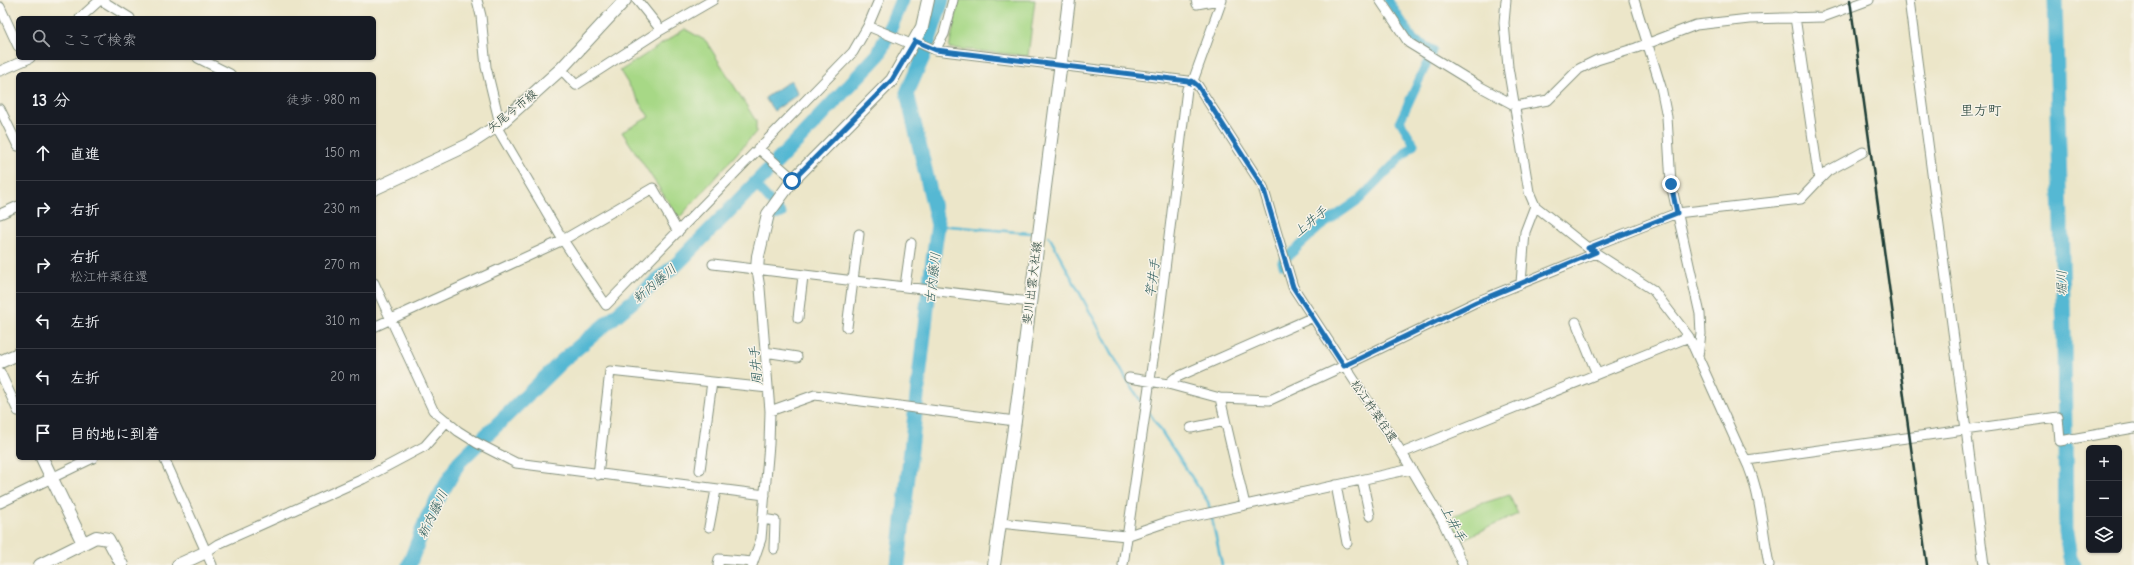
<!DOCTYPE html>
<html lang="ja">
<head>
<meta charset="utf-8">
<style>
  body { margin:0; font-family:"Comic Neue","Klee One",sans-serif; background:#20242c; color:#f1f3f6 }
  .controls { position:absolute; right:12px; bottom:12px; display:grid; overflow:hidden; border-radius:6px; box-shadow:0 1px 3px #0004 }
  .controls button { width:36px; height:36px; display:grid; place-items:center; padding:0; border:0; border-bottom:1px solid #363941; background:#171b24; color:#f1f3f6; font:20px sans-serif }
  .stop { position:absolute; width:12px; height:12px; margin:-9px; border:3px solid #1f6fb2; border-radius:50%; background:#fff }
  .stop.end { background:#1f6fb2; border-color:#fff; box-shadow:0 1px 4px #0008 }
  .list { margin:0; padding:0; list-style:none }
  h2 { display:flex; justify-content:space-between; align-items:center; height:52px; margin:0; padding:0 16px; font-size:17px }
  h2 small { font-size:13px; font-weight:400; color:#9ea1a6 }
  .list li { display:grid; grid-template-columns:26px 1fr auto; gap:12px; align-items:center; box-sizing:border-box; height:56px; padding:0 16px; border-top:1px solid #363941 }
  .list b { display:block; font-size:15px; white-space:nowrap }
  .list p { margin:0; font-size:13px; white-space:nowrap; color:#9ea1a6 }
  .list em { font-size:13px; font-style:normal; color:#9ea1a6 }
  .icon { flex:none; width:22px; height:22px; fill:none; stroke:currentColor; stroke-width:2; stroke-linecap:round; stroke-linejoin:round }
  .map { position:relative; flex:none; width:2134px; height:565px; overflow:hidden }
  .search { position:absolute; background:#171b24; box-shadow:0 1px 3px #0004; left:16px; top:16px; width:360px; height:44px; display:flex; align-items:center; gap:10px; box-sizing:border-box; padding:0 14px; border-radius:6px; color:#9ea1a6; font-size:15px }
  .panel { position:absolute; background:#171b24; box-shadow:0 1px 3px #0004; left:16px; top:72px; width:360px; height:388px; border-radius:6px }
  .map>svg:first-child { display:block }
  .green { fill:#a7d886; stroke:#638a5d }
  .water { fill:#54b8d3; stroke:#3a7a84 }
  .lines { fill:none; stroke-linecap:round; stroke-linejoin:round }
  .stream { stroke:#54b8d3; stroke-width:2.5 }
  .canal { stroke:#54b8d3; stroke-width:9 }
  .river { stroke:#54b8d3; stroke-width:15 }
  .street-casing { stroke:#86927e; stroke-width:11 }
  .secondary-casing { stroke:#86927e; stroke-width:14 }
  .street { stroke:#fff; stroke-width:9 }
  .secondary { stroke:#fff; stroke-width:12 }
  .rail { stroke:#1f3d34; stroke-width:2.5 }
  .route { stroke:#1f6fb2; stroke-width:5 }
  .labels { text-anchor:middle; stroke-width:3; stroke-linejoin:round; paint-order:stroke }
  .street-label { font-size:12px; fill:#1f3d34; stroke:#f7f3e8 }
  .water-label { font-size:13px; font-style:italic; fill:#2c5c5c; stroke:#f7f3e8 }
  .quarter-label { font-size:14px; fill:#1f3d34; stroke:#f7f3e8 }
</style>
</head>
<body>
<div class="map">
<svg width="2134" height="565" viewBox="0 0 2134 565">
  <rect width="100%" height="100%" fill="#f7f3e8"/>
  <filter id="ink" filterUnits="userSpaceOnUse"><feTurbulence type="fractalNoise" baseFrequency=".025" numOctaves="2"/><feDisplacementMap in="SourceGraphic" scale="8" xChannelSelector="R" yChannelSelector="G"/><feConvolveMatrix kernelMatrix="1 2 1 2 8 2 1 2 1" color-interpolation-filters="sRGB"/></filter>
  <filter id="wash" filterUnits="userSpaceOnUse"><feTurbulence type="fractalNoise" baseFrequency=".012" numOctaves="4" result="noise"/><feDisplacementMap in="SourceGraphic" scale="16" xChannelSelector="R" yChannelSelector="G"/><feGaussianBlur stdDeviation="0.9" result="paint"/><feColorMatrix in="noise" values="0 0 0 0 0 0 0 0 0 0 0 0 0 0 0 0 0 1.4 0 .05"/><feComposite in="paint" operator="in"/></filter>
  <g filter="url(#wash)">
    <rect width="100%" height="100%" fill="#ece6c9"/>
    <path class="green" d="M959 0H1035L1028 56 949 48Z
      M685 29 706 41 756 121V132L679 218 622 132 649 117 620 71Z
      M1509 495 1518 514 1459 541 1447 519 1474 506Z"/>
    <path class="water" d="M791 80 798 94 774 111 765 98Z"/>
    <g class="lines">
      <path class="stream" d="M938 225 1030 233
        M1049 236 1125 377 1144 406
        M1148 411 1208 502 1210 510
        M1211 515 1222 565"/>
      <path class="canal" d="M754 183 782 214 771 217 769 225
        M1283 265 1282 262 1320 227 1360 199 1414 144 1400 121 1433 50 1414 40 1388 0"/>
      <path class="river" d="M2055 0 2064 336 2066 533 2070 557 2074 565
        M409 565 427 518 459 462 562 361 678 263 797 141 879 54 902 0
        M898 565 930 281 938 225 907 93 925 52 942 0"/>
    </g>
  </g>
  <g filter="url(#ink)">
    <g class="lines">
      <g class="street-casing">
        <path id="street" d="M101 0 130 18
          M477 0 481 16 486 67 500 124
          M637 0 661 30
          M1196 0 1197 4 1218 0
          M1380 0 1409 43 1479 86 1516 106 1548 100 1579 69 1597 60 1636 48 1696 25 1749 19 1823 17 1869 0
          M1506 0 1504 23 1508 67 1529 192 1535 206 1588 248 1677 213 1801 199 1819 180 1795 17
          M1634 0 1661 87 1667 117 1671 184 1700 314 1701 334 1698 356
          M1909 0 1984 565
          M0 7 18 46
          M80 18 100 0
          M868 26 913 45
          M915 41 935 50 1188 81 1190 83
          M935 50 944 34 953 0
          M198 58 230 74
          M561 69 576 85 661 30 713 0
          M0 71 30 58
          M1193 81 1198 86 1263 187 1293 287 1402 453 1443 522 1463 565
          M0 109 18 146
          M496 126 563 240 653 188 678 232
          M758 148 790 176 792 181
          M1819 180 1828 171 1863 152
          M0 214 18 206
          M1588 248 1653 290 1689 337 1739 448C1760 480 1762 528 1769 565
          M713 264 1030 302
          M374 283 433 410 458 431 477 443 516 463 765 495
          M1521 283 1525 232 1535 206
          M905 286 911 243
          M798 318 803 276
          M1576 322 1597 374
          M374 327 563 240 606 305 853 52 868 26 879 0
          M847 327 859 234
          M765 352 797 357
          M1344 366 1476 302 1596 253
          M0 372 18 411
          M1129 378 1168 384 1175 378 1311 318
          M1168 384 1220 398 1270 400 1344 366
          M1220 398 1245 505
          M770 411 815 395 1015 421
          M1191 428 1225 421
          M1402 453 1689 337
          M164 458 212 565
          M1747 460 2058 417 2060 441 2134 428
          M700 470 712 382
          M598 475 610 371 768 388
          M1362 480 1370 516
          M1336 485 1347 543
          M0 503 93 458
          M763 519 775 521 774 549
          M1000 523 1126 536 1167 522 1411 469
          M709 527 716 490
          M206 552 218 544 363 479 425 446 447 421
          M718 565 719 559 753 562
          M752 565 761 539 769 444 770 411 760 288 757 270
          M1123 565 1159 318 1187 89 1193 81 1222 0"/>
      </g>
      <g class="secondary-casing">
        <path id="secondary" d="M374 189 468 145 500 124 561 69 625 0
          M757 270 758 256 768 214 792 181 892 80 922 27 928 0
          M0 362 18 354
          M42 458 83 543
          M40 565 96 537 108 539 122 565
          M178 565 206 552
          M994 565 1015 421 1069 0"/>
      </g>
      <use href="#street" class="street"/>
      <use href="#secondary" class="secondary"/>
      <path class="rail" d="M1850 0 1927 565"/>
    </g>
  </g>
  <g class="lines" filter="url(#ink)">
    <path class="route" d="M792 181 892 80 915 41 936 50 1188 81 1190 83 1192 81 1198 86 1263 187 1293 287 1344 366 1476 302 1596 252 1588 248 1677 213 1671 184"/>
  </g>
  <g class="labels">
    <g class="street-label">
      <text transform="translate(512 111) rotate(-39)" y="4">矢尾今市線</text>
      <text transform="translate(1032 283) rotate(-83)" y="4">斐川出雲大社線</text>
      <text transform="translate(1374 411) rotate(56)" y="4">松江杵築往還</text>
    </g>
    <g class="water-label">
      <text transform="translate(1310 221) rotate(-39)" y="5">上井手</text>
      <text transform="translate(932 278) rotate(-83)" y="5">古内藤川</text>
      <text transform="translate(1152 278) rotate(-82)" y="5">竿井手</text>
      <text transform="translate(654 283) rotate(-40)" y="5">新内藤川</text>
      <text transform="translate(2061 283) rotate(-91)" y="5">堀川</text>
      <text transform="translate(755 366) rotate(-95)" y="5">周井手</text>
      <text transform="translate(432 514) rotate(-64)" y="5">新内藤川</text>
      <text transform="translate(1454 523) rotate(62)" y="5">上井手</text>
    </g>
    <g class="quarter-label">
      <text x="1981" y="115">里方町</text>
    </g>
  </g>
</svg>
<div class="controls">
<button>+</button>
<button>−</button>
<button><svg class="icon" aria-label="layers" viewBox="0 0 24 24"><path d="M12 4l9 5-9 5-9-5zM3 14l9 5 9-5"/></svg></button>
</div>
<div class="stop" style="left:792px;top:181px"></div>
<div class="stop end" style="left:1671px;top:184px"></div>
<div class="search"><svg class="icon" aria-label="search" viewBox="0 0 24 24"><circle cx="10" cy="10" r="6"/><path d="M15 15l6 6"/></svg>ここで検索</div>
<section class="panel">
<h2>13 分<small>徒歩 · 980 m</small></h2>
<ul class="list">
<li><svg class="icon" aria-label="ahead" viewBox="0 0 24 24"><path d="M12 20V5M6 11l6-6 6 6"/></svg><div><b>直進</b></div><em>150 m</em></li>
<li><svg class="icon" aria-label="right" viewBox="0 0 24 24"><path d="M7 20v-9h11M14 6l5 5-5 5"/></svg><div><b>右折</b></div><em>230 m</em></li>
<li><svg class="icon" aria-label="right" viewBox="0 0 24 24"><path d="M7 20v-9h11M14 6l5 5-5 5"/></svg><div><b>右折</b><p>松江杵築往還</p></div><em>270 m</em></li>
<li><svg class="icon" aria-label="left" viewBox="0 0 24 24"><path d="M17 20v-9H6M10 6l-5 5 5 5"/></svg><div><b>左折</b></div><em>310 m</em></li>
<li><svg class="icon" aria-label="left" viewBox="0 0 24 24"><path d="M17 20v-9H6M10 6l-5 5 5 5"/></svg><div><b>左折</b></div><em>20 m</em></li>
<li><svg class="icon" aria-label="arrive" viewBox="0 0 24 24"><path d="M6 21V4h12l-3 4 3 4H6"/></svg><div><b>目的地に到着</b></div></li>
</ul>
</section>
</div>
</body>
</html>
